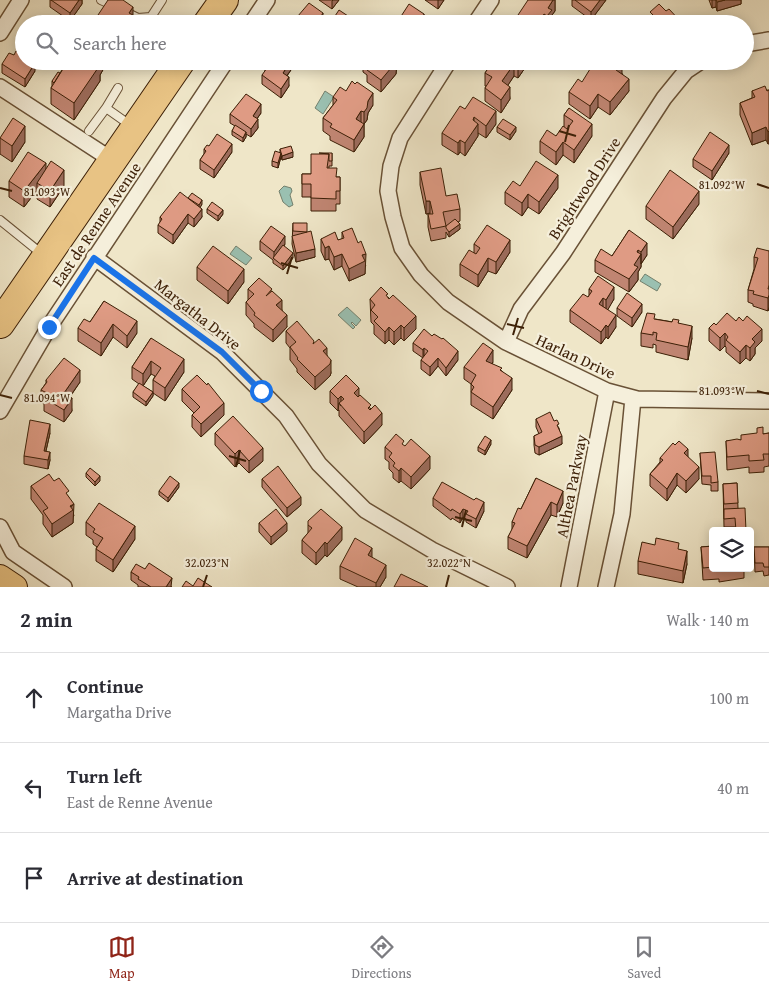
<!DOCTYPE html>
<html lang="en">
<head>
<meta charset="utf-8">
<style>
  body { margin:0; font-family:"Gentium Book Plus",serif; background:#f2f2f3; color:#2b2b33 }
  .controls { position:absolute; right:15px; bottom:15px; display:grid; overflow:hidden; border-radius:5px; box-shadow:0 2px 12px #0003 }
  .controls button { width:45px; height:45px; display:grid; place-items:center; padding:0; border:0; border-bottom:1px solid #e1e1e2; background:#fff; color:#2b2b33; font:25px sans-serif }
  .stop { position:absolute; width:15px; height:15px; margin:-11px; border:4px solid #1a73e8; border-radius:50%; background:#fff }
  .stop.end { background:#1a73e8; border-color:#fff; box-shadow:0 1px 5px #0008 }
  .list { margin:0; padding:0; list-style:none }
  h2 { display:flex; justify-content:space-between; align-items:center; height:65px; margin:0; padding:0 20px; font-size:21px }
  h2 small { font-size:16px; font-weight:400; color:#7c7c81 }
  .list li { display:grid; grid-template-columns:32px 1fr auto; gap:15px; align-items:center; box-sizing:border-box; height:90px; padding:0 20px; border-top:1px solid #e1e1e2 }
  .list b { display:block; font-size:19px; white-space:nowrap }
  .list p { margin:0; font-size:16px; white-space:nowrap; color:#7c7c81 }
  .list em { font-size:16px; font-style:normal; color:#7c7c81 }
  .icon { flex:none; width:28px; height:28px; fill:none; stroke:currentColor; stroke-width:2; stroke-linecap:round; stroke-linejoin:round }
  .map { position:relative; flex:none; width:769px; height:587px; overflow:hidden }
  .search { position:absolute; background:#fff; box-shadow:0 2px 12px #0003; left:15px; right:15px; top:15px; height:55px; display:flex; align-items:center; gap:12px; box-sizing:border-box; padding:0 18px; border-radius:28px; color:#7c7c81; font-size:19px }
  .sheet { height:335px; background:#fff }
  nav { display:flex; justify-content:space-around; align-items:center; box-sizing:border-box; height:70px; border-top:1px solid #e1e1e2; background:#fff; font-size:14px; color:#7c7c81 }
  nav a { display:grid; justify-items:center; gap:2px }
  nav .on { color:#8f2418 }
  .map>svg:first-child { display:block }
  .water { fill:#9ac0b1; stroke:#74806d }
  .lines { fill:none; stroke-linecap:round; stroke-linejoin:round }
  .lane-casing { stroke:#695136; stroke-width:10 }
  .street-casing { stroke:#695136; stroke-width:18 }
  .primary-casing { stroke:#3c1f06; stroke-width:26 }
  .highway-casing { stroke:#3c1f06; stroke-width:30 }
  .path { stroke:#3c1f06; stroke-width:2.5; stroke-dasharray:1 2.5; stroke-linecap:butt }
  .lane { stroke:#f5efdb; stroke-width:8 }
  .street { stroke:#f5efdb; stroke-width:15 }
  .primary { stroke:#e8c384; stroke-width:24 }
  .highway { stroke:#e8c384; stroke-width:28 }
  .wall { fill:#c08572; stroke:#3c1f06; fill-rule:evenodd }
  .shaded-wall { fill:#9c6c5c; stroke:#3c1f06 }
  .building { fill:#df9b84; stroke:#3c1f06 }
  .route { stroke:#1a73e8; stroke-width:6 }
  .ticks { fill:none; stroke:#3c1f06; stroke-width:2 }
  .labels { text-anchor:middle; stroke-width:4.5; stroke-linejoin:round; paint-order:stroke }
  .street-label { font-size:16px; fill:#3c1f06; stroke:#f5efdb }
  .ticks-label { font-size:12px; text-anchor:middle; fill:#3c1f06; stroke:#f5efdb; stroke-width:4.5; stroke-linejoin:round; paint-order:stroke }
</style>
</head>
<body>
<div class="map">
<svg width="769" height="587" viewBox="0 0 769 587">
  <rect width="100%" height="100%" fill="#efe6c8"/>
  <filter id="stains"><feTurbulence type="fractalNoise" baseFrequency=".004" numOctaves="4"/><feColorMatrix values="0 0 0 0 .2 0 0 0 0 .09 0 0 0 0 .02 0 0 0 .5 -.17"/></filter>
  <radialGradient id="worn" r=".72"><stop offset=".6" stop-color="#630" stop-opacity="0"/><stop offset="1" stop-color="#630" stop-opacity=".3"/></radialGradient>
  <path class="water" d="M325 91 334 97 323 114 315 108Z
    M284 186 291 188 292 191 290 195 293 205 289 207 283 202 279 191Z
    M236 246 252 258 246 265 230 254Z
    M645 274 661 284 657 291 640 281Z
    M347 307 361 320 356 326 352 322 351 323 355 327 353 329 338 315Z"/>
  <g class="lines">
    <g class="lane-casing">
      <path id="lane" d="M101 0 114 6
        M124 11 138 18 151 17 162 0
        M106 108 118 88
        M89 131 106 108 130 125
        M0 220 42 254"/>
    </g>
    <g class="street-casing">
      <path id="street" d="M251 24 267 0
        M475 24 491 0
        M0 33 21 0
        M745 44 769 40
        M449 61 400 138 391 166 388 191 393 217 402 248 421 275 448 302 506 342 607 391 637 399 769 401
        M0 87 112 160
        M94 257 222 352 286 416 319 464 365 510 432 550 507 587
        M506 342 521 309 563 253 664 98 686 71 701 61
        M0 411 49 327 226 61
        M0 527 13 552 64 587
        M569 587 607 391
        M606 587 622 514 633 398"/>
    </g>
    <g class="primary-casing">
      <path id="primary" d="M0 577 15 587"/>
    </g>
    <g class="highway-casing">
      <path id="highway" d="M207 24 224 0
        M0 324 181 61"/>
    </g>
    <path class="path" d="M273 17 284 24"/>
    <use href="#lane" class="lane"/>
    <use href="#street" class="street"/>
    <use href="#primary" class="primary"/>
    <use href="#highway" class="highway"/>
  </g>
  <path class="wall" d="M50 0H82V4L70 21 50 7Z
    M319 0H339L332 9Z
    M425 0H444L438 9Z
    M555 0V11L552 15V22L551 24H514V21Z
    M572 0H606L591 20 572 6Z
    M709 0H741V4L717 11 716 7 712 8Z
    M68 61H108L100 75V81L74 120 51 104V88L52 86V81L60 73Z
    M293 61V67L287 76 289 86 281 98 262 84V75L265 72V67Z
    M363 61H410V63L405 69 397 63 396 74 381 92 367 82V75L363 72Z
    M493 61H527V65L518 78 514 76 508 85 510 99 501 113 485 101V88L486 86H485V73Z
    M2 64 35 71 25 87 2 73Z
    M622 73 629 91 610 115 598 107 590 119 569 104V92Z
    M769 90 768 144 766 140 752 145 740 115V103L752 98V91Z
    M346 91 373 105 368 113 367 120 364 124V137L354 152 330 140V136L323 131V118L333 105V97Z
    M569 108 592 136 574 163 563 155 556 165 540 153V141L556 136 564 127V115Z
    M465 109 496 124 486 138 478 133V136L465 156 460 152 458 155 442 145V133Z
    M261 113 257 119 258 128 251 137 246 134V137L243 142 232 135V131L235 126 230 123V114Z
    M497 127 516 131 510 140 497 132Z
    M0 138 25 142 12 162 0 154Z
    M209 146 232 152 214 178 200 169V160L204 154V149Z
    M280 149 293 157 282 160 281 156 278 168 272 166V161L280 153Z
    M332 153V166H329V168L336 177H340V204H336V211H311V197H302V174H311Z
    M729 153 712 180 693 167V159Z
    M46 170 64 186 50 207 37 199V190L24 207 9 197V181Z
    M420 172 460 209V221L458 222 460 229 449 237 446 232V238L431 241 428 227V214H430V213L426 214 420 185Z
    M520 186 558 188 539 214 528 207 522 216 505 204V192Z
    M188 199 202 204 200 207 202 217 194 227 188 223 173 244 158 233V225L160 223V217Z
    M699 204 673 239 646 219V206Z
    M207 209 223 214 218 221 207 213Z
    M293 223 307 232 315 257 296 262 292 244Z
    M629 230 647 255 641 264V267L638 272V280L629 292 595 272V260L612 256Z
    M342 232 366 266 365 267V274L349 281 342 266 334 270 329 259 325 260 321 251V239L338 240 342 239Z
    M260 241 285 244 284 246 293 258 283 270 273 263V260L260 250Z
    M474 244 510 252 496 274 488 271 478 287 460 276V264L474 253Z
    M769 251V307L768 311 753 306V304L748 302V290L754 269V257Z
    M197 267 244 282 228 304 197 280Z
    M248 289 272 291 282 310 287 327 273 342 254 327V324L246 315V302L248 300Z
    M589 289 614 299 607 310 616 327 608 339 606 337 601 344 570 322V310L588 297 589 296Z
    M388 297 416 329 404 341 401 338 394 345 389 340 385 344 374 334V325L371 322 370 299Z
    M104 301 137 333 127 348 113 337 101 356 78 341V328L90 322Z
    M617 308 642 312 632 327 617 316Z
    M655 319 679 323 692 338 688 360 656 352V345L653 344V348L641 346V333Z
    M736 321 762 341 755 348V354L750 361 746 358 740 364 726 352V347L725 346 720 351 709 341V328L716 325Z
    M286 331 314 343 327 355 331 373 330 376 315 390 297 372V369L290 360V348L286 343Z
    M151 338 184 372 165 401 153 393V396L146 406 133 397V392L139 384 132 379V367ZM151 374 155 376 153 380V392L143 386Z
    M413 343 458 360 446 376 438 366 430 376 421 369V360L423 358 413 351Z
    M493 362 492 364 502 371 512 390 493 419 471 405V384L464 379V367Z
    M46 380 80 382 70 397 72 411 64 422 44 411V404L41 402V390L46 383Z
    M182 389 224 415 201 437 192 427V415L194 413 182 401Z
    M330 391 359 396 371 409 382 425 364 444 339 416V410L338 411 330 403Z
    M536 419 554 421 559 428 562 444 539 455 535 453 534 445V436L539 434 536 427Z
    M50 433 46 451 50 460 48 469 24 464V456Z
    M215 433 263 461 249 473 239 463 235 467 215 445Z
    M769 433V466L764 467V472L749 473V467L727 470 726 441 741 440 763 434Z
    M491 444 485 455 478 451V447Z
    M404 446 430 469 411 489 401 481 399 483 393 478V473L389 469V462L385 459V447Z
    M700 453 718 482V491H711V485L702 484Z
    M688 457 699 479 686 493 677 485 667 501 650 486V474L660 462V458Z
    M86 473 100 481 95 486 86 477Z
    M536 478 563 503 557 517 551 515 527 558 508 549V537L512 530V522L521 509Z
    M262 479 301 505 287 517 262 487Z
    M54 481 69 497 74 516 73 517V523L52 537 43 524V515L31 499V486Z
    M737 483 738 508 746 531H736L735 527H724L723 484Z
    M179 487 168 502 159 495V491Z
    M433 498 484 511 476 528 466 522V519L463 517 460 523 452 518 451 520 433 506Z
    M86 522 135 539 113 572 96 561V549L97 547 93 544V540L86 535Z
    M259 523 287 531 271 545 259 532Z
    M308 525 342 540 327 557 325 555 316 565 302 553V540L308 533Z
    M713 546V568H744V578L719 582V579L703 580 701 547Z
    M754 547H769V575L764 576 763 571 755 572Z
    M679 550 687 564 683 583 638 574V561Z
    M340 566 386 577 380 587H358L340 579Z
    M131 572 172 587H138V585L131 580Z"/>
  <path class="shaded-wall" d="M79 0H82V4L70 21V13Z
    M333 0H339L332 9V1Z
    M438 0H444L438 9Z
    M553 0H555V11L552 15V22L551 24H547L548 8Z
    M600 0H606L591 20V12Z
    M712 0H716V7L712 8Z
    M725 0H741V4L717 11V2Z
    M133 7V23L127 24 129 13Z
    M323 13V21L321 24H316Z
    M424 14V24H420Z
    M544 14V24H538Z
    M99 61H108L100 75V81L74 120V103Z
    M291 61H293V67L283 81V73Z
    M393 61H397L396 74 381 92V80Z
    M405 61H410V63L405 69Z
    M521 61H527V65L518 78V66Z
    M622 61V73L616 82V70Z
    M35 63V71L25 87V79Z
    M514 64V76L502 94V81Z
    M289 77V86L281 98V89Z
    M629 79V91L610 115V102Z
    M510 87V99L501 113V100Z
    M373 93V105L368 113 367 120 364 124V137L354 152V140L364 124V112L368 101Z
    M598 94V107L590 119V106Z
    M261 104V113L253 124V116Z
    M361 111V123L356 119Z
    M496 111V124L486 138V126Z
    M474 117V130L478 124V136L465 156V143L473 120Z
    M258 119V128L251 137V129Z
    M592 124V136L574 163V150Z
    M25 126V142L12 162V146Z
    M516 127V131L510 140V135Z
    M766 127V140L752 145V133Z
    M769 131V144H768V132Z
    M246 132V137L243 142V138Z
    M460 140V152L458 155V143Z
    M563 142V155L556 165V152Z
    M232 144V152L214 178V170Z
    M729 145V153L712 180V171Z
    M293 152V157L282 160V156Z
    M281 153V157L278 168V163Z
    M46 163V180L37 183V190L24 207V191Z
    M64 170V186L50 207V191Z
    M558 175V188L539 214V202Z
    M699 191V204L673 239V227Z
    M528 194V207L522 216V203Z
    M202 200V204L199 210V205Z
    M426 201H430V213L426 214Z
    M202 209V217L194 227V219Z
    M223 210V214L218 221V216Z
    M188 214V223L173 244V235Z
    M460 224V229L449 237V232Z
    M285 236V244L275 259H274V252Z
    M510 240V252L496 274V262Z
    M647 243V255L641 264V252Z
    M329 246V259L325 260V248Z
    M315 249V257L296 262V253Z
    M638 250V259L641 254V267L638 272V280L629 292V279L637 252Z
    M293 253V258L283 270V266Z
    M342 254V266L334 270V257Z
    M366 254 365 274 349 281V269L362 255Z
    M488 258V271L478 287V275Z
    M244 269V282L228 304V291Z
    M769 285V307L768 311V289Z
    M614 287V299L606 313V300Z
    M603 298V311L599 304Z
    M282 300V312L276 305Z
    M642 304V312L632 327V318Z
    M287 315V327L273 342V330Z
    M616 315V327L608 339V327Z
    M416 316V329L404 341V328Z
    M137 321V333L127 348V336Z
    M113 324V337L101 356V343Z
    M401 325V338L394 345V332Z
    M606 325V337L601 344V332Z
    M692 326V338L688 360V347Z
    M389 327V340L385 344V332Z
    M762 329V341L755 348V354L750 361V348L752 339Z
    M725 333V346L720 351V338Z
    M746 345V358L740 364V352Z
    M327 348V361L323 351Z
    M424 348V356L423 358V350Z
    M493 350V362L486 373V361Z
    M458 351V360L446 376V368Z
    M438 358V366L430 376V367Z
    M184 359V372L165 401V388Z
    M331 360V373L330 376 315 390V377Z
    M151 361V374L143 386V374Z
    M80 370V382L64 405V393Z
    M512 378V390L493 419V407Z
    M359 388V401L354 393Z
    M153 392V396L146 406V402Z
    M341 396V406L339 403 338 411V399Z
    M72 398V411L64 422V410Z
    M224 403V415L201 437V424Z
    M382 413V425L364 444V432Z
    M50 424V433L44 459V451Z
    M562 436V444L539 455V447Z
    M491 440V444L485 455V451Z
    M263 448V461L249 473V461Z
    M688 449V461L684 453Z
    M239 450V463L235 467V454Z
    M50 452V460L48 469V460Z
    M430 456V469L411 489V477Z
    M699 467V479L686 493V481Z
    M401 468V481L399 483V471Z
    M677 473V485L667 501V489Z
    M100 476V481L95 486V482Z
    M179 483V487L168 502V498Z
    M563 491V503L557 517V505Z
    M301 497V505L287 517V508Z
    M484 502V511L476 528V519Z
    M551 502V515L527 558V546Z
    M74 504 73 523 52 537V524Z
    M463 509V517L460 523V514Z
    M287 523V531L271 545V537Z
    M135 526V539L113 572V560Z
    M342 527V540L327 557V544Z
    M325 542V555L316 565V553Z
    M372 548V560L368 555Z
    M687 551V564L683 583V571Z
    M386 565V577L380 587H376V583Z
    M172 578 171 587H166Z"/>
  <path class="building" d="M51 0H79L70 13Z
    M108 0H123L133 7 129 13 133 15 127 24H92Z
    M528 0H553L548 8 552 10 547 16 544 14 538 24H518L514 21Z
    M575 0H600L591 12Z
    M716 0H725L717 2Z
    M309 3 323 13 316 24H294L292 23Z
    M409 4 424 14 420 24H396Z
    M659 4 666 11 669 9 682 23 681 24H644L653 15 650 12Z
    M339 10 354 20 351 24H333L331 22Z
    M40 16 50 22 52 19 58 23V24H32L34 19 37 21Z
    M16 51 24 55V61H33L35 63 25 79 2 64 9 53 14 55Z
    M68 61H99L97 63 100 65 74 103 51 88Z
    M269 61H291L283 73 289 77 281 89 262 75 267 68 265 67Z
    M365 61H396V62L381 80 367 70 371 65Z
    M493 61H521L518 66 514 64 502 81 510 87 501 100 485 88 492 77 485 73Z
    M595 61H621L616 70 629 79 610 102 598 94 590 106 569 92 578 79 582 82Z
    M58 72 60 73 54 83 52 81Z
    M352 81 355 84 357 82 373 93 368 101 367 108 364 112 361 111 356 119 364 124 354 140 330 127 332 124 323 118 337 100 333 97 340 87 346 91Z
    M765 86 767 91 769 90V131L768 132 766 127 752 133 740 103 755 97 752 91Z
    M246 94 261 104 253 116 258 119 251 129 230 114Z
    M473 97 496 111 486 126 474 117 473 120 478 124 465 143 460 140 458 143 442 133 460 106 465 109Z
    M569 108 592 124 574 150 563 142 556 152 540 141 547 130 556 136 563 126 567 129 573 121 564 115Z
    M13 118 25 126 12 146 0 138Z
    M503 119 516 127 510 135 497 127Z
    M235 125 246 132 243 138 232 131Z
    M710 132 729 145 712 171 693 159Z
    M217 134 232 144 214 170 200 160 206 151 204 149 207 145 209 146Z
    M291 146 293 152 282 156 280 149Z
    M275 151 281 153 278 163 272 161Z
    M28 152 46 163 24 191 9 181Z
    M319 153H332V161H329V154Z
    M311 154H329L327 168H337L336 177H340V191H336V199L311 198V184H302V174H311Z
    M51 161 64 170 50 191 37 183Z
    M536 161 558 175 539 202 528 194 522 203 505 192 513 181 520 186Z
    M441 168 446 196 457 194 460 209 443 212 446 226 431 229 428 214H433L430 201H426L420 172Z
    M670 170 699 191 673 227 646 206Z
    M180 192 202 209 194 219 188 214 173 235 158 225 162 219 160 217Z
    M192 193 202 200 199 205 188 198Z
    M212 202 223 210 218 216 207 209Z
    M455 219 460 224 449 232 446 228V226Z
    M293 223H307V232L293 231Z
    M487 225 510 240 496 262 488 258 478 275 460 264 469 250 476 254 480 248 474 244Z
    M271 226 285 236 274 252 260 241Z
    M352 228 358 243 361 241 366 254 362 255 365 261 349 269 342 254 334 257 329 246 325 248 321 239 335 232 338 240 344 238 342 232Z
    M629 230 647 243 641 252 638 250 637 252 641 254 634 265 638 267 629 279 595 260 601 249 612 256Z
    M311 231 315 249 296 253 292 236Z
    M283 245 293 253 283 266 273 258Z
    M213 246 244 269 228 291 197 267Z
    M757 248 769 251V285L768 289H769V295L768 298 753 294 754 291 748 290 758 258 754 257Z
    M598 276 614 287 606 300 603 298 599 304 616 315 608 327 606 325 601 332 570 310 583 294 588 297 592 291 589 289Z
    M259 278 272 289 266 296 272 291 282 300 276 305 287 315 273 330 254 315 255 313 246 302 254 294 248 289Z
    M381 287 388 294 386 295 389 299 393 295 416 316 404 328 401 325 394 332 389 327 385 332 374 321 378 317 371 310 375 305 370 299Z
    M627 293 642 304 632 318 617 308Z
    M104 301 137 321 127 336 113 324 101 343 78 328 84 319 90 322Z
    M647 313 655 314 654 319 672 322 673 319 679 320 678 323 692 326 688 347 656 340 657 333 653 332V335L641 333Z
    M727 313 736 321 739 317 743 321 747 316 762 329 752 339 755 342 750 348 746 345 740 352 726 340 728 337 725 333 720 338 709 328 714 323 716 325Z
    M297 321 314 341 313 344 319 339 327 348 323 351 331 360 330 364 315 377 297 359 298 358 290 347 296 342 286 331Z
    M424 329 432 336 434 334 442 339 443 338 458 351 446 368 438 358 430 367 421 360 428 351 424 348 423 350 413 343Z
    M151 338 184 359 165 388 153 380 161 368 151 361 143 374 132 367Z
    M483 343 493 350 486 361 502 368 500 370 512 378 493 407 471 392 474 387 471 384 476 375 464 367Z
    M64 358 80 370 64 393 72 398 64 410 44 398 47 393 41 390 47 382 46 380Z
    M197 375 207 385 208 383 224 403 201 424 192 415 200 407 182 389Z
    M346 375 359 388 354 393 358 397 360 395 371 405 368 408 370 410 375 405 382 413 364 432 339 403 344 399 341 396 338 399 330 391Z
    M139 383 153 392 146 402 133 392Z
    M550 412 554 421 557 420 559 424 557 425 562 436 539 447 535 445 534 436 542 432 536 419Z
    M233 416 263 448 249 461 239 450 235 454 215 433Z
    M30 420 50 424 44 451 50 452 48 460 24 456Z
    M763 427V434L769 433V454H763L764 460 749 461V455L727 457 726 441 737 439 741 440V435L757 433V428Z
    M396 434 404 441 402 444 405 446 411 439 430 456 411 477 401 468 399 471 393 466 395 463 389 457 392 453 385 447Z
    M485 436 491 440 485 451 478 447Z
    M679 441 688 449 684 453 699 467 686 481 677 473 667 489 650 474 663 460 660 458 673 443 675 445Z
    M715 452 718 482 711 483V476H702L700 453Z
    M278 466 301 497 287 508 262 479Z
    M90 468 100 476 95 482 86 473Z
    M49 474 54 481 59 478 69 491 66 493 74 504 70 506 73 510 52 524 43 511 48 508 31 486Z
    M170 476 179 483 168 498 159 491Z
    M536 478 563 491 557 505 551 502 527 546 508 537 515 523 512 522 518 508 521 509Z
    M442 482 474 500 476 498 484 502 476 519 466 514 468 511 463 509 460 514 452 509 451 511 433 498Z
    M737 483 738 503 724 504 723 484Z
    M99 503 135 526 113 560 96 549 103 538 93 532 95 529 86 522Z
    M745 508 746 531H736L735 518 724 519V509Z
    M276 509 287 523 271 537 259 523Z
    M321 509 342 527 327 544 325 542 316 553 302 540 312 528 308 525V521Z
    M355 538 372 548 368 555 386 565 376 583 340 566Z
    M656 538 679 543 678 549 687 551 683 571 638 561 642 542 655 545Z
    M713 546V567L703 568 701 547Z
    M754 547H769V567H764L763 563H755Z
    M149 563 172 578 166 587H151L138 579 139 577 131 572 136 564 145 569Z
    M401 574 428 587H394Z
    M198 578 212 587H182L186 581 193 586Z"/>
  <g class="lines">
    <path class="route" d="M49 327 94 258 222 352 261 391"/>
  </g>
  <path class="ticks" d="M559 131 576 136M565 142 569 125M757 184 769 188M0 188 12 191M281 263 298 268M287 274 292 257M507 324 524 328M513 335 518 318M757 391 769 394M0 395 12 398M229 456 246 461M236 467 240 450M455 517 472 521M462 527 466 510M203 587 207 575M446 587 449 575"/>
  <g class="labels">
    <g class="street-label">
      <text transform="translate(584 188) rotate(-57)" y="6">Brightwood Drive</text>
      <text transform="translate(96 224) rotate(-56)" y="6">East de Renne Avenue</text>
      <text transform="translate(198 314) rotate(38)" y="6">Margatha Drive</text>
      <text transform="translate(576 356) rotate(25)" y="6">Harlan Drive</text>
      <text transform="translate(571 486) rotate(-79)" y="6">Althea Parkway</text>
    </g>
  </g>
  <g class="ticks-label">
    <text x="722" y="189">81.092°W</text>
    <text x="47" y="196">81.093°W</text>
    <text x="722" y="395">81.093°W</text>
    <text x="47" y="402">81.094°W</text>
    <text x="207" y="567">32.023°N</text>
    <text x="449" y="567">32.022°N</text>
  </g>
  <rect width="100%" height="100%" filter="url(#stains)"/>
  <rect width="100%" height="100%" fill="url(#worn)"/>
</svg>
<div class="controls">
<button><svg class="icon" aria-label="layers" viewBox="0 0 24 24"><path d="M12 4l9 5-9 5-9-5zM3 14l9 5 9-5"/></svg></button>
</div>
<div class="stop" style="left:261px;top:391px"></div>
<div class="stop end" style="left:49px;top:327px"></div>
<div class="search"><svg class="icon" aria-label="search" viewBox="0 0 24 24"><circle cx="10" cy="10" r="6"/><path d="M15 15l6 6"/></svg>Search here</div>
</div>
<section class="sheet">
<h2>2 min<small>Walk · 140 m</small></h2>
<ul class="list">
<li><svg class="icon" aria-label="ahead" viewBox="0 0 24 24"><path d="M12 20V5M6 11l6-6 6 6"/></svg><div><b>Continue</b><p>Margatha Drive</p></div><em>100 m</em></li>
<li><svg class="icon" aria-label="left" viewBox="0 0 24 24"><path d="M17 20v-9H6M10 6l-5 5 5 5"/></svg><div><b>Turn left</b><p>East de Renne Avenue</p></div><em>40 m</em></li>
<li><svg class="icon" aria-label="arrive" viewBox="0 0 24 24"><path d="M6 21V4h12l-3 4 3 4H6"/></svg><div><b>Arrive at destination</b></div></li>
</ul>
</section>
<nav>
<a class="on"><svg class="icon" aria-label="map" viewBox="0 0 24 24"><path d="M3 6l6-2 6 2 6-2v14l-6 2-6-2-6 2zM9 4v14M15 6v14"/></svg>Map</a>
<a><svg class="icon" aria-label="directions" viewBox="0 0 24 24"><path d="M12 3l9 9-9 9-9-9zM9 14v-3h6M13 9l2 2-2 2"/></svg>Directions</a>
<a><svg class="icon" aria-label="saved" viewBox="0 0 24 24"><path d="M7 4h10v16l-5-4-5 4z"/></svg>Saved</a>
</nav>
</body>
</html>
